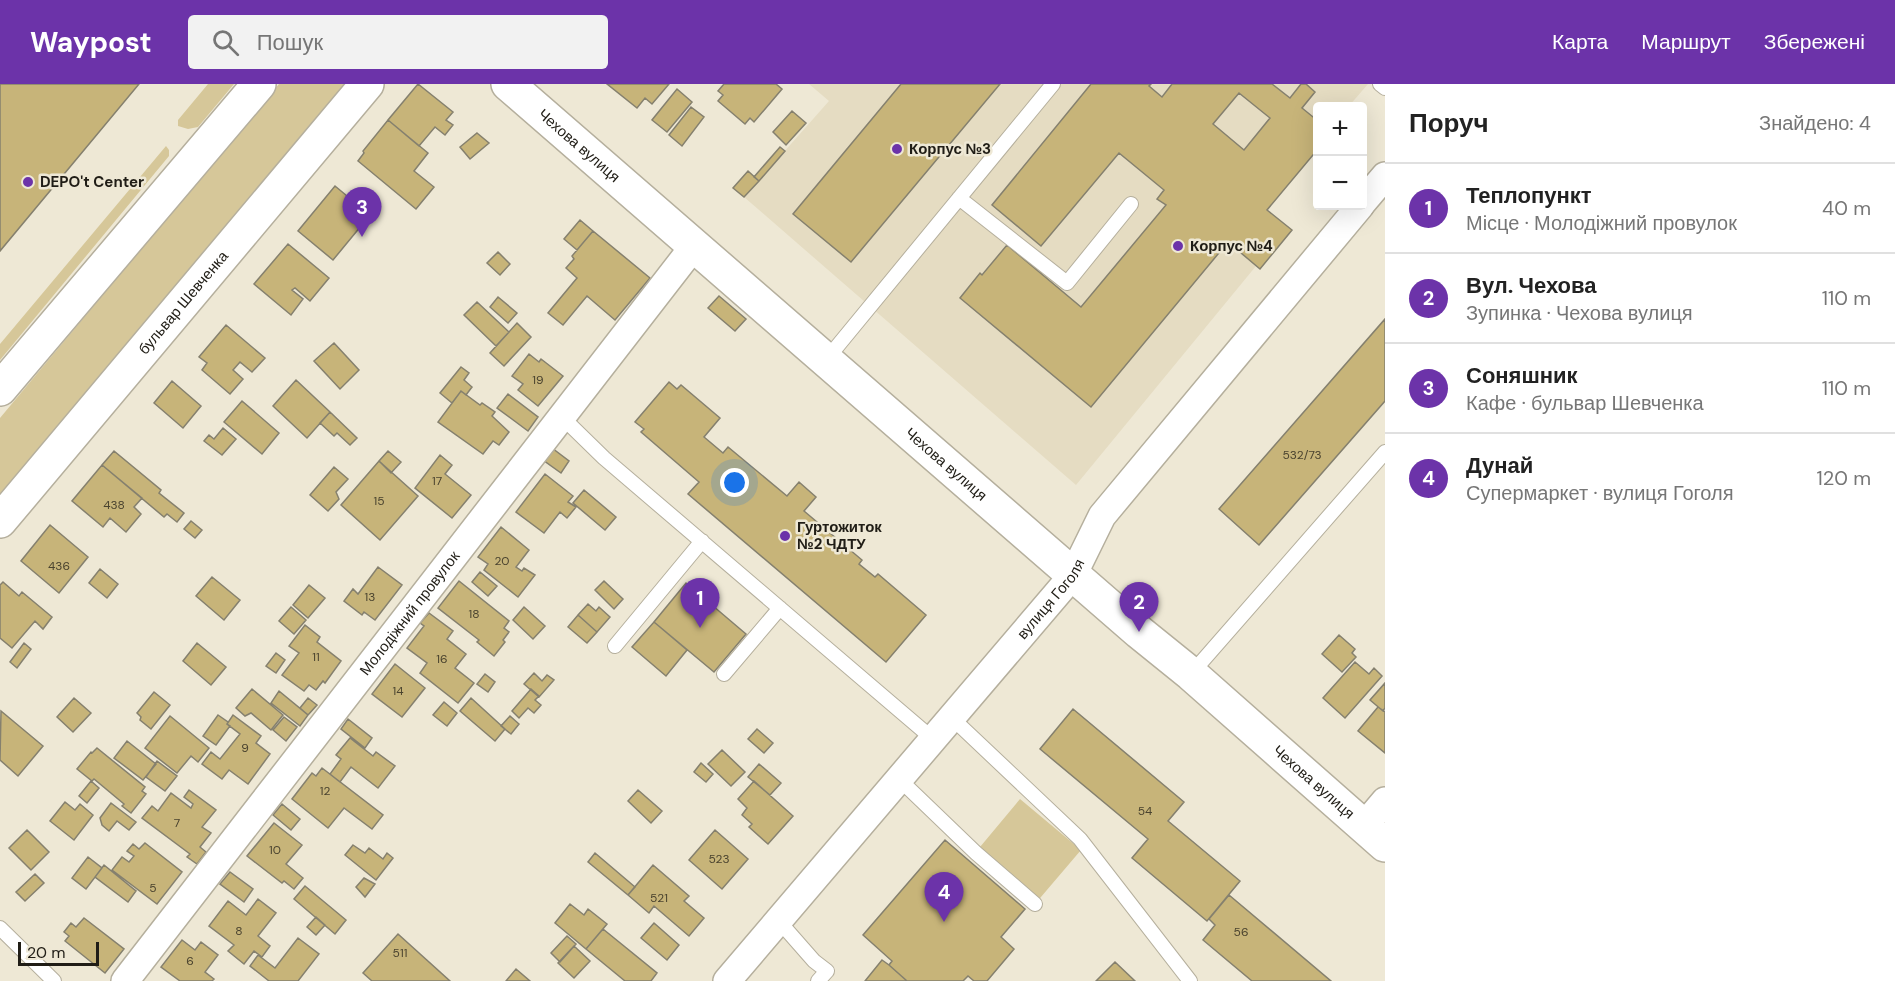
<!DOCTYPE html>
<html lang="uk">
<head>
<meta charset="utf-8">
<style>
  body { margin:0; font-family:"DM Sans",sans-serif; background:#f2f2f2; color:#222 }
  .controls { position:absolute; right:18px; top:18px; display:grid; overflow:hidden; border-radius:6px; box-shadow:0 6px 24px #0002 }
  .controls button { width:54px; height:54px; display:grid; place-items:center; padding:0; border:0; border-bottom:2px solid #e0e0e0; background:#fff; color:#222; font:30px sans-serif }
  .scale { position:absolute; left:18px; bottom:15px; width:81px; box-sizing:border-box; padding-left:6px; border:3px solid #201d16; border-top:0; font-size:16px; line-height:21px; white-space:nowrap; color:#201d16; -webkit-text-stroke:4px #eee8d5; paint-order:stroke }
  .you { position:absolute; left:735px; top:399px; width:21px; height:21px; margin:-15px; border:4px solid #fff; border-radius:50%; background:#1a73e8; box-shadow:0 0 0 9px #1a73e833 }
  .badge { display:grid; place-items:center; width:39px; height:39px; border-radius:50%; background:#6c33a9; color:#fff; font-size:20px; font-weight:700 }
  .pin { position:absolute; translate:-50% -50px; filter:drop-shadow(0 2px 3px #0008) }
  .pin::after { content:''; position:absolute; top:32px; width:21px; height:18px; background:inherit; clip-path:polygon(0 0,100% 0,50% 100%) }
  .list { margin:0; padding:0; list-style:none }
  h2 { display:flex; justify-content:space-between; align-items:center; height:78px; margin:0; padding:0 24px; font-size:26px }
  h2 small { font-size:20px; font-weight:400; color:#767676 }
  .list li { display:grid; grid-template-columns:39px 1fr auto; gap:18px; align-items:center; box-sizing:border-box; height:90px; padding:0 24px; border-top:2px solid #e0e0e0 }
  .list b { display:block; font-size:22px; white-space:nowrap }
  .list p { margin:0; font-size:20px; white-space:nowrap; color:#767676 }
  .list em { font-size:20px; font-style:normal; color:#767676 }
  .icon { flex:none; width:33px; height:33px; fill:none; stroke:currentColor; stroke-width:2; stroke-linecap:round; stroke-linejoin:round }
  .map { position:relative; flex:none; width:1385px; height:897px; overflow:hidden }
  header { display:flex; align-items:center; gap:36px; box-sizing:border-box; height:84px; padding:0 30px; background:#6c33a9; color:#fff }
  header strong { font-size:28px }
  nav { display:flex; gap:33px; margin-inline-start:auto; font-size:21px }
  .search { width:420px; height:54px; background:#f2f2f2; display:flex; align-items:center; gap:15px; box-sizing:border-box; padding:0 21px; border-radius:6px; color:#767676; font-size:22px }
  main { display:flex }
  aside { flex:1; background:#fff }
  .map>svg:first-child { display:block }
  .built { fill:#e5dcc2 }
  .green { fill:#d6c799 }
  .building { fill:#c7b479; stroke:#85806e; stroke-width:1.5; fill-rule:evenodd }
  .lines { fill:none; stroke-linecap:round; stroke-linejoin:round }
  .service-casing { stroke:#b5af9d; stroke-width:16 }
  .minor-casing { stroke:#b5af9d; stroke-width:30 }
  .tertiary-casing { stroke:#b5af9d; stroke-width:36 }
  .secondary-casing { stroke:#b5af9d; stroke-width:36 }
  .service { stroke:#fff; stroke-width:14 }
  .minor { stroke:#fff; stroke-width:27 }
  .tertiary { stroke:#fff; stroke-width:33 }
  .secondary { stroke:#fff; stroke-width:33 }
  .poi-dot { fill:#6c33a9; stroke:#eee8d5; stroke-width:2 }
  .labels { text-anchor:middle; stroke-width:5; stroke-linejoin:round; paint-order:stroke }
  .number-label { font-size:12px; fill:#4a432f }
  .street-label { font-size:15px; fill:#201d16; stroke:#eee8d5 }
  .poi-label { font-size:15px; font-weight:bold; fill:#201d16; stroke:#eee8d5; text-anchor:start }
</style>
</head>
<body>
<header>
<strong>Waypost</strong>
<div class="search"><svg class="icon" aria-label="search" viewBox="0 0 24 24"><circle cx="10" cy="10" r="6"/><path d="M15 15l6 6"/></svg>Пошук</div>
<nav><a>Карта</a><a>Маршрут</a><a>Збережені</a></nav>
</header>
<main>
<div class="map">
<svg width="1385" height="897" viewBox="0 0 1385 897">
  <rect width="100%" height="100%" fill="#eee8d5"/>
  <path class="built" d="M809 0H1368L1349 22H1318L1317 65 1267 126 1292 146 1260 185 1256 182 1076 401 744 113 829 17Z"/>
  <path class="green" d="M208 0H234L198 43 188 45 178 42V36Z
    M279 0H345L0 412V334Z
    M166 62 169 66V72L0 276V260Z
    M1020 715 1081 766 1035 820 975 769Z"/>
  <path class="building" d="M0 0H139L0 167Z
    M418 0 453 28 446 36 453 41 445 51 435 43 419 62 388 36Z
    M607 0H669L652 20 645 14 637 24Z
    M724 0H776L782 5 754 38 750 34 745 40 718 17 723 11 718 7Z
    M901 0H1000L851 178 793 130Z
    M1091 0H1151L1149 2 1162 13 1172 0H1272L1290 14 1301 0H1306L1315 8 1302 24 1318 37V65L1267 126 1292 146 1260 185 1228 158 1091 323 960 214 980 189 982 191 1007 161 1081 223 1166 121 1157 115 1164 106 1119 69 1041 162 992 121ZM1239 9 1270 34 1244 66 1213 40Z
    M677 5 692 18 667 48 652 36Z
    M691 23 704 33 682 62 669 51Z
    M792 27 806 39 786 61 773 48Z
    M388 36 428 69 414 87 434 103 416 125 358 77 364 69 363 67Z
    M477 49 489 59 470 75 460 63Z
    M780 63 785 67 759 97 754 93Z
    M748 87 759 97 744 113 733 104Z
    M335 102 370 131 333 176 298 147Z
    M580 136 593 147 577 166 564 155Z
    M593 147 650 194 615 236 587 212 563 241 548 229 577 194 566 184 574 175 572 172Z
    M288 160 329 194 310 217 295 204 292 206 303 215 291 231 254 200Z
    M498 168 510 180 500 191 487 179Z
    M719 212 746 235 735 247 708 224Z
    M498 213 517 229 508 239 490 223Z
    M477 218 509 248 496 262 464 231Z
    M1385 235V317L1259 461 1219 425Z
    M517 239 531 253 504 282 490 269Z
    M226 241 265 274 252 288 240 278 233 286 243 295 230 310 202 286 207 279 199 273Z
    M334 259 359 286 340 305 314 277Z
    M529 270 539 278 541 275 563 292 538 322 518 306 523 300 512 292Z
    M461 283 469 289 464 296 472 303 466 311 461 307 452 319 440 309Z
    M296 296 330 328 307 354 273 322Z
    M172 297 201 322 183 344 154 319Z
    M669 298 677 305 681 301 720 334 704 353 723 369 728 363 787 412 799 398 816 413 804 427 862 476 859 480 875 493 878 490 926 531 886 578 688 410 699 398 641 348 644 345 635 338Z
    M461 307 480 321 482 319 495 328 492 332 509 348 499 361 493 357 483 370 438 338Z
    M508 310 538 333 528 347 497 324Z
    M242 317 279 349 262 370 224 338Z
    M330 328 357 354 350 361 337 349 334 352 320 339Z
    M223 344 236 355 222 371 204 357 209 351 214 355Z
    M552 364 569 377 561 389 543 376Z
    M114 367 161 406 159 409 184 429 177 438 167 430 164 433 102 381Z
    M388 367 401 378 391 389 379 377Z
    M440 371 452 381 445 390 471 411 452 434 415 404Z
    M379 377 418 412 380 456 341 421Z
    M102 381 142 414 134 423 141 430 126 448 110 434 103 443 72 417Z
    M334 383 348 395 336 408 339 415 328 427 310 411Z
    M545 390 573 412 568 418 576 423 567 434 560 428 544 449 516 428Z
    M584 406 616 433 605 446 573 419Z
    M191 437 202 446 195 454 184 445Z
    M50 441 88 473 59 509 21 477Z
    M501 443 529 466 516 483 522 487 524 484 535 491 518 513 484 486 488 480 478 473Z
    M378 483 402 501 375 536 364 528 362 531 344 517 353 505 358 510Z
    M100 485 118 500 107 514 89 499Z
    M480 488 497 502 488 512 472 498Z
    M212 493 240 516 224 536 196 512Z
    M459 497 509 537 504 544 509 548 503 556 505 558 494 572 477 558 479 556 438 524Z
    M604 497 623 515 614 525 595 506Z
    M3 498 19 512 22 508 52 533 43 545 35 537 12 564 0 554V501Z
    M686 499 746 550 714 588 654 538Z
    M309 501 325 514 308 534 293 521Z
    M588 520 596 527 599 523 610 533 597 548 578 531Z
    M291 523 306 536 294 550 279 537Z
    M524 523 545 542 533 555 513 536Z
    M429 529 453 547 447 555 466 570 455 584 474 599 458 619 420 589 427 579 407 564 424 542 420 539Z
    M578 531 597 548 587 559 568 543Z
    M654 538 687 566 666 592 632 563Z
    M305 541 320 553 317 558 341 577 325 599 323 597 316 606 309 601 304 607 282 591 299 569 289 562Z
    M1339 551 1355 565 1352 569 1356 573 1342 588 1322 570Z
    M24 559 31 565 17 584 10 578Z
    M197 559 226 583 211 601 183 577Z
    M276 569 285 576 276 589 266 582Z
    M1355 578 1369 590 1374 584 1382 592 1345 634 1323 614Z
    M395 580 425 604 402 633 372 610Z
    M534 589 542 597 547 591 554 596 539 613 524 600Z
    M485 590 495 598 488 608 477 600Z
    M1385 599V624L1383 627 1370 616Z
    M252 605 283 631 271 646 251 629 245 632 236 624Z
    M531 605 539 612 535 616 541 621 534 629 528 624 519 634 512 627Z
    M279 607 308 631 300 642 271 619Z
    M154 608 170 621 151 645 140 636 141 633 137 629Z
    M74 614 91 629 73 648 57 633Z
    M308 614 317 621 308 631 300 624Z
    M471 614 505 645 495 657 460 627Z
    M444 618 457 629 447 642 433 631Z
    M1378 623 1385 628V669L1358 647Z
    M1073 625 1184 718 1168 737 1240 797 1207 837 1132 774 1148 755 1040 665Z
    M1 627 43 662 18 692 0 676Z
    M218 631 228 638 227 640 230 642 216 661 203 652Z
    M233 631 261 652 256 659 270 670 248 700 229 686 222 695 202 680 211 668 220 675 240 650 227 640Z
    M170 632 209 664 198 678 191 672 177 689 145 664Z
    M510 632 519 640 511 650 501 642Z
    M284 633 297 643 286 657 273 646Z
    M348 635 372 654 365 664 341 645Z
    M757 645 773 659 764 669 748 655Z
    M350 654 373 672 376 668 395 682 378 704 351 683 340 698 330 690 341 675 336 671Z
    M127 657 156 680 143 696 114 674Z
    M97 664 145 703 142 707 146 710 131 729 122 722 124 720 94 695 92 697 77 685 91 668 92 669Z
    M722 666 745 688 731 702 708 680Z
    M157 677 177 692 165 707 146 693Z
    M701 679 713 690 706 698 694 688Z
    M759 680 781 699 770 711 748 693Z
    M322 684 383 731 372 745 344 724 328 744 292 715 312 689 316 692Z
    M91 697 99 704 87 719 79 712Z
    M754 697 793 732 768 760 749 743 752 740 742 731 747 724 738 715Z
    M189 706 216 726 202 743 211 749 200 763 206 768 197 780 187 773 190 770 142 734 152 722 158 727 171 709 191 724 193 720 184 713Z
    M638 706 662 727 651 739 628 717Z
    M65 718 75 726 80 720 93 731 74 756 50 737Z
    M111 719 136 738 129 746 117 737 109 747 102 741 100 734Z
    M282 720 300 735 291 746 273 731Z
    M274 739 302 761 286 780 303 794 294 805 284 797 282 799 247 772Z
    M27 746 49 768 31 786 9 764Z
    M715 746 748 775 722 805 689 776Z
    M945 756 1025 825 1001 853 1014 865 987 897H974L968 892 963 897H907L889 881 892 877 863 851Z
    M145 759 182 788 157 820 112 786 122 773 129 778 134 772 127 767 133 760 139 765Z
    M353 761 365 769 369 764 383 775 387 769 393 774 376 796 345 771Z
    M595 769 635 803 628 811 588 778Z
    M88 773 102 784 86 805 72 794Z
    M104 781 136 807 128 818 95 793Z
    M653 781 689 812 684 817 704 834 689 852 654 822 649 829 628 811Z
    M230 788 253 805 244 818 220 800Z
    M35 790 44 799 25 817 16 808Z
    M364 794 375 800 365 813 356 803Z
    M305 802 346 836 335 850 294 815Z
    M1229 811 1331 897H1252L1203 856 1215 841 1209 835Z
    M258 815 276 829 258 852 270 862 262 873 254 867 244 880 228 867 234 861 209 842 228 817 246 831Z
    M570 820 584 831 588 825 607 840 586 865 555 839Z
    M316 833 325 841 316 851 307 843Z
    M84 834 124 865 105 889 65 857 69 852 64 848 71 839 76 843Z
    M654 839 679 861 667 876 641 854Z
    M603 845 657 889 651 897H625L586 865Z
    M398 850 450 897H372L363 889Z
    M567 852 576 860 560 878 551 869Z
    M298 854 319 870 298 897H269L250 882 258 871 275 884Z
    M182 856 195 866 201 858 218 871 205 888 214 895 212 897H180L161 883Z
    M574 862 590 877 574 894 558 879Z
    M882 876 889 881 907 897H865Z
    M1115 878 1135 897H1096Z
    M516 885 530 897H506Z"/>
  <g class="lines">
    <g class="service-casing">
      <path id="service" d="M1380 0 1385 4
        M959 114 1067 199 1131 120
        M826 276 1053 0
        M562 333 604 374 933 655
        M615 562 702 457
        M724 590 780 524
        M1191 590 1385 368
        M952 634 1080 755 1190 897
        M899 695 976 769 1035 820
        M778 836 814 877 827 887 818 897
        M0 844 54 897"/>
    </g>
    <g class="minor-casing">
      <g id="minor">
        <path d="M1362 119 1385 92"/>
        <path d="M1363 743 1385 717"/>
        <path id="s1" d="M125 897 694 162"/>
        <path id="s2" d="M727 897 1073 491 1102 432 1360 122"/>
      </g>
    </g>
    <g class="tertiary-casing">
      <g id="tertiary">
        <path id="s3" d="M508 0 1139 548 1191 590 1385 761"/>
      </g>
    </g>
    <g class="secondary-casing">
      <g id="secondary">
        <path d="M0 305 259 0"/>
        <path id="s4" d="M0 437 367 0"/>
      </g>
    </g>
    <use href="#service" class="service"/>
    <use href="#minor" class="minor"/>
    <use href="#tertiary" class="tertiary"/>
    <use href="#secondary" class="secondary"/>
  </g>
  <g class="poi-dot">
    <circle cx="897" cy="65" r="6"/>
    <circle cx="28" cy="98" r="6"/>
    <circle cx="1178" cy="162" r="6"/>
    <circle cx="785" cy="452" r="6"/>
  </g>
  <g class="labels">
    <g class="number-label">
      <text x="538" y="300">19</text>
      <text x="1302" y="375">532/73</text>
      <text x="437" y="401">17</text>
      <text x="379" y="421">15</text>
      <text x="114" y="425">438</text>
      <text x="502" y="481">20</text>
      <text x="59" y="486">436</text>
      <text x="370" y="517">13</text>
      <text x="474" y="534">18</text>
      <text x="316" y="577">11</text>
      <text x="442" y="579">16</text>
      <text x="398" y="611">14</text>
      <text x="245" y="668">9</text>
      <text x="325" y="711">12</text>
      <text x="1145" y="731">54</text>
      <text x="177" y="743">7</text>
      <text x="275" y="770">10</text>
      <text x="719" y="779">523</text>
      <text x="153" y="808">5</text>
      <text x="659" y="818">521</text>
      <text x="239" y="851">8</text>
      <text x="1241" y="852">56</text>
      <text x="400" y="873">511</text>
      <text x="190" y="881">6</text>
    </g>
    <g class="street-label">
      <text dy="5" stroke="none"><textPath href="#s3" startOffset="94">Чехова вулиця</textPath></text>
      <text dy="5" stroke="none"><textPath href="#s4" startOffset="285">бульвар Шевченка</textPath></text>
      <text dy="5" stroke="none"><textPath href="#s3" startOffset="580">Чехова вулиця</textPath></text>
      <text dy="5" stroke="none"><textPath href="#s2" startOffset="501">вулиця Гоголя</textPath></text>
      <text dy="5" stroke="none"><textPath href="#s1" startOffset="465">Молодіжний провулок</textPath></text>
      <text dy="5" stroke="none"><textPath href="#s3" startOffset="1066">Чехова вулиця</textPath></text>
    </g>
    <g class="poi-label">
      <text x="909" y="70">Корпус №3</text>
      <text x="40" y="103">DEPO't Center</text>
      <text x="1190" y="167">Корпус №4</text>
      <text x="797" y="448">Гуртожиток<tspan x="797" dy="17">№2 ЧДТУ</tspan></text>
    </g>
  </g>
</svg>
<div class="controls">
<button>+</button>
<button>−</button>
</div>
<div class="scale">20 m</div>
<div class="you"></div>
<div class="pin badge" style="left:700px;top:544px">1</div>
<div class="pin badge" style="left:1139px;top:548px">2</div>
<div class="pin badge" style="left:362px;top:153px">3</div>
<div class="pin badge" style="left:944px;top:838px">4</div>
</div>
<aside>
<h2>Поруч<small>Знайдено: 4</small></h2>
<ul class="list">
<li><span class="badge">1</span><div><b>Теплопункт</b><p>Місце · Молодіжний провулок</p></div><em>40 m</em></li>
<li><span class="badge">2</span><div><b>Вул. Чехова</b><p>Зупинка · Чехова вулиця</p></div><em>110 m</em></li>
<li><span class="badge">3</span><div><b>Соняшник</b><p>Кафе · бульвар Шевченка</p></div><em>110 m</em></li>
<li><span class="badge">4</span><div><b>Дунай</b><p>Супермаркет · вулиця Гоголя</p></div><em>120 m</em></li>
</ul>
</aside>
</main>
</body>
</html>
